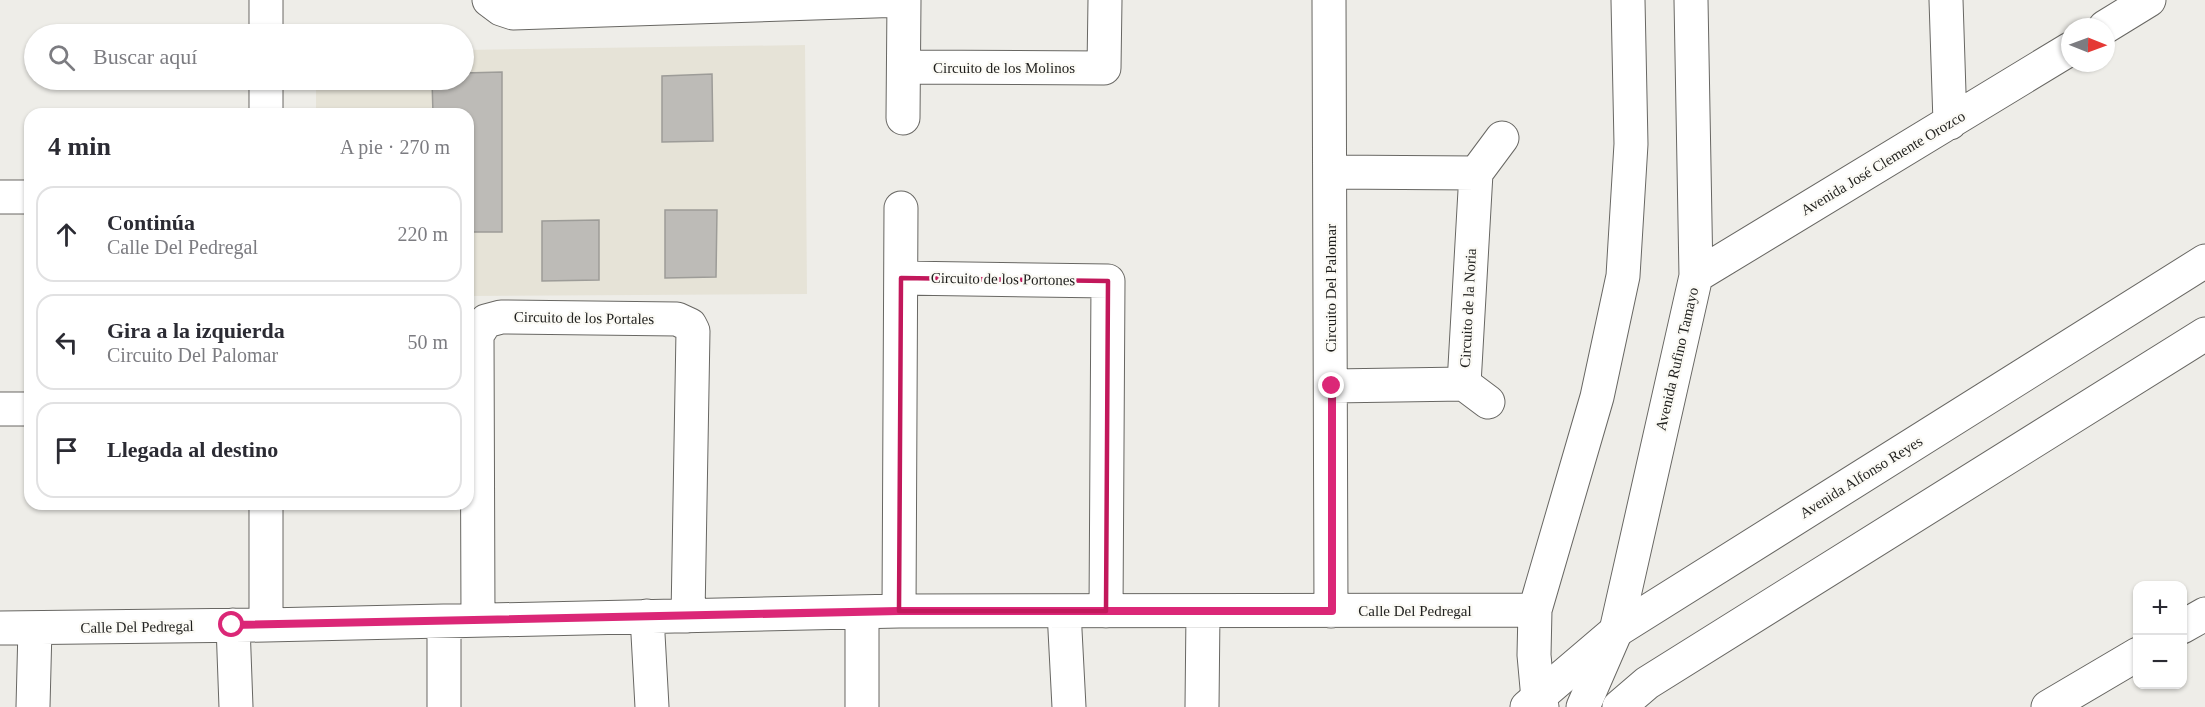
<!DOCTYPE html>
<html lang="es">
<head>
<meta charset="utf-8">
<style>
  body { margin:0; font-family:"Times New Roman",serif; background:#f7f7f7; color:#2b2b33 }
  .controls { position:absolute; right:18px; bottom:18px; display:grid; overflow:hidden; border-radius:12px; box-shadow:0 2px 4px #0004 }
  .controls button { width:54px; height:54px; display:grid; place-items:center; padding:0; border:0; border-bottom:2px solid #e1e1e2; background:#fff; color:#2b2b33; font:30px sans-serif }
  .compass { position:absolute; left:2061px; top:18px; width:54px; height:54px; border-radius:50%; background:#fff; box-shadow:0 2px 4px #0004; rotate:91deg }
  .stop { position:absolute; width:18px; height:18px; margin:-14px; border:4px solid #db2777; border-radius:50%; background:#fff }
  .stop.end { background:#db2777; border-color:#fff; box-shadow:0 2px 6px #0008 }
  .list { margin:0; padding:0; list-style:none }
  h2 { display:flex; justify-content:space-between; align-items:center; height:78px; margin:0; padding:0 24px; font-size:26px }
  h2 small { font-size:20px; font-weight:400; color:#7c7c81 }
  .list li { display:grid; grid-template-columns:39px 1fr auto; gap:18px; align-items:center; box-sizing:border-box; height:96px; margin:0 12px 12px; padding:0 12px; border:2px solid #e1e1e2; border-radius:18px }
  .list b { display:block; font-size:22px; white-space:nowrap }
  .list p { margin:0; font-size:20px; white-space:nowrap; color:#7c7c81 }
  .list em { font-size:20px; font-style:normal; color:#7c7c81 }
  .icon { flex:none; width:33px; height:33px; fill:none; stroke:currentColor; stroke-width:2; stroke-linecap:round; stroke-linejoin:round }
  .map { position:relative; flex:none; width:2205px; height:707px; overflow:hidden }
  .search { position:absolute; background:#fff; box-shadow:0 2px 4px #0004; left:24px; top:24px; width:450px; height:66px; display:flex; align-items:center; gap:15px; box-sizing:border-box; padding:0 21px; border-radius:33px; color:#7c7c81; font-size:22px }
  .panel { position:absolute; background:#fff; box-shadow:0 2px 4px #0004; left:24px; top:108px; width:450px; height:402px; border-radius:18px }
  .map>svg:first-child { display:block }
  .built { fill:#e6e3d7 }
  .building { fill:#bdbbb7; stroke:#9d9c98; stroke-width:1.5 }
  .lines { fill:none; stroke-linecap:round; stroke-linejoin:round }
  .minor-casing { stroke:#686763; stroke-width:35 }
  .tertiary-casing { stroke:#686763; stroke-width:35 }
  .minor { stroke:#fff; stroke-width:33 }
  .tertiary { stroke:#fff; stroke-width:33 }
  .route { stroke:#db2777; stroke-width:8 }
  .marked { fill:none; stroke:#c2185b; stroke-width:4.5; stroke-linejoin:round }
  .labels { text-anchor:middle; stroke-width:4.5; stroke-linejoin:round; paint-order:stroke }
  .street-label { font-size:15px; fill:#1e1e1c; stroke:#fbfaf5 }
</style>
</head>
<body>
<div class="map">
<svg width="2205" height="707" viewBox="0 0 2205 707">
  <rect width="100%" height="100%" fill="#eeede8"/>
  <path class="built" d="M805 45 807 294 468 296V114H316V80H464V50Z"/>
  <path class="building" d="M502 72V232H468V114H433L432 80H464V73Z
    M712 74 713 141 662 142V76Z
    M665 210H717L716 277 665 278Z
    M599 220V280L542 281V221Z"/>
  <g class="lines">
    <g class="minor-casing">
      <path id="minor" d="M489 0 501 9 513 13 904 0 903 118
        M1329 0 1331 611
        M1946 0 1950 123
        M2105 27 2149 0
        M266 34V0
        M904 67 1104 68 1105 0
        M266 114V80
        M1330 172 1476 173
        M0 197H30
        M1696 276 2070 49
        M901 278 1108 281 1106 611
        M1464 384 1476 173 1502 138
        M1464 384 1488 402
        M1332 386 1464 384
        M0 409H30
        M899 611 901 208
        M1064 611 1069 707
        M862 612V707
        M647 616 652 707
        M478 620 477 335 486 321 501 317 677 319 690 325 693 331 688 616
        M444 621V707
        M233 625 236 707
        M266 625V504
        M2182 627 2205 614
        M0 628 266 625 899 611 1535 610
        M33 707 35 628
        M1202 707 1203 612
        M1542 707 1538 699 1534 655 1535 610 1597 397 1623 276 1631 144 1628 0
        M1583 707 1616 631 1696 276 1691 0
        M2048 707 2138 654"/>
    </g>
    <g class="tertiary-casing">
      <path id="tertiary" d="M1527 707 1616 631 2205 261
        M1619 707 1647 683 2205 334"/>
    </g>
    <use href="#minor" class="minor"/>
    <use href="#tertiary" class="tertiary"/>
  </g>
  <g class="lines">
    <path class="route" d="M232 625 899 611H1332V386"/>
  </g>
  <path class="marked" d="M901 278 1108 281 1106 611H899Z"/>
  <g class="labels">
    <g class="street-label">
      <text x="1004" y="73">Circuito de los Molinos</text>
      <text transform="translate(1883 163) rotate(-31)" y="5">Avenida José Clemente Orozco</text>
      <text transform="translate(1003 279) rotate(1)" y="5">Circuito de los Portones</text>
      <text transform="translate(1331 288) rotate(-90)" y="5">Circuito Del Palomar</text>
      <text transform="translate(1468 308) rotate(-87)" y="5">Circuito de la Noria</text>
      <text transform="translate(584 318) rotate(1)" y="5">Circuito de los Portales</text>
      <text transform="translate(1677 359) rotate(-77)" y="5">Avenida Rufino Tamayo</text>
      <text transform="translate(1861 477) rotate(-32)" y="5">Avenida Alfonso Reyes</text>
      <text x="1415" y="616">Calle Del Pedregal</text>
      <text transform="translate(137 627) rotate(-1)" y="5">Calle Del Pedregal</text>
    </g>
  </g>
</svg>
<div class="controls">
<button>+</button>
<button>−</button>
</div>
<svg class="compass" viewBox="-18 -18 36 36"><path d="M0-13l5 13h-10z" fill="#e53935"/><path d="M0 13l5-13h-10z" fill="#7c7c81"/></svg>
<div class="stop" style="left:232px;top:625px"></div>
<div class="stop end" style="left:1332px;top:386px"></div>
<div class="search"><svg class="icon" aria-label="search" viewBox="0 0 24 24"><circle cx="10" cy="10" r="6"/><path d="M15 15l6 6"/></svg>Buscar aquí</div>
<section class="panel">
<h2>4 min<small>A pie · 270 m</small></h2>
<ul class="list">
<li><svg class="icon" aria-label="ahead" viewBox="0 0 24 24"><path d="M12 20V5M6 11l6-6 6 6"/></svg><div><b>Continúa</b><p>Calle Del Pedregal</p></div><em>220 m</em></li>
<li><svg class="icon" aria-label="left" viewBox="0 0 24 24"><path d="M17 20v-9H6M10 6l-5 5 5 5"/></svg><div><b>Gira a la izquierda</b><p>Circuito Del Palomar</p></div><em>50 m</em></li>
<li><svg class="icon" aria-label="arrive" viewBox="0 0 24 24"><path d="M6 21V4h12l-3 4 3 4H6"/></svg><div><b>Llegada al destino</b></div></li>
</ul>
</section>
</div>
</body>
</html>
